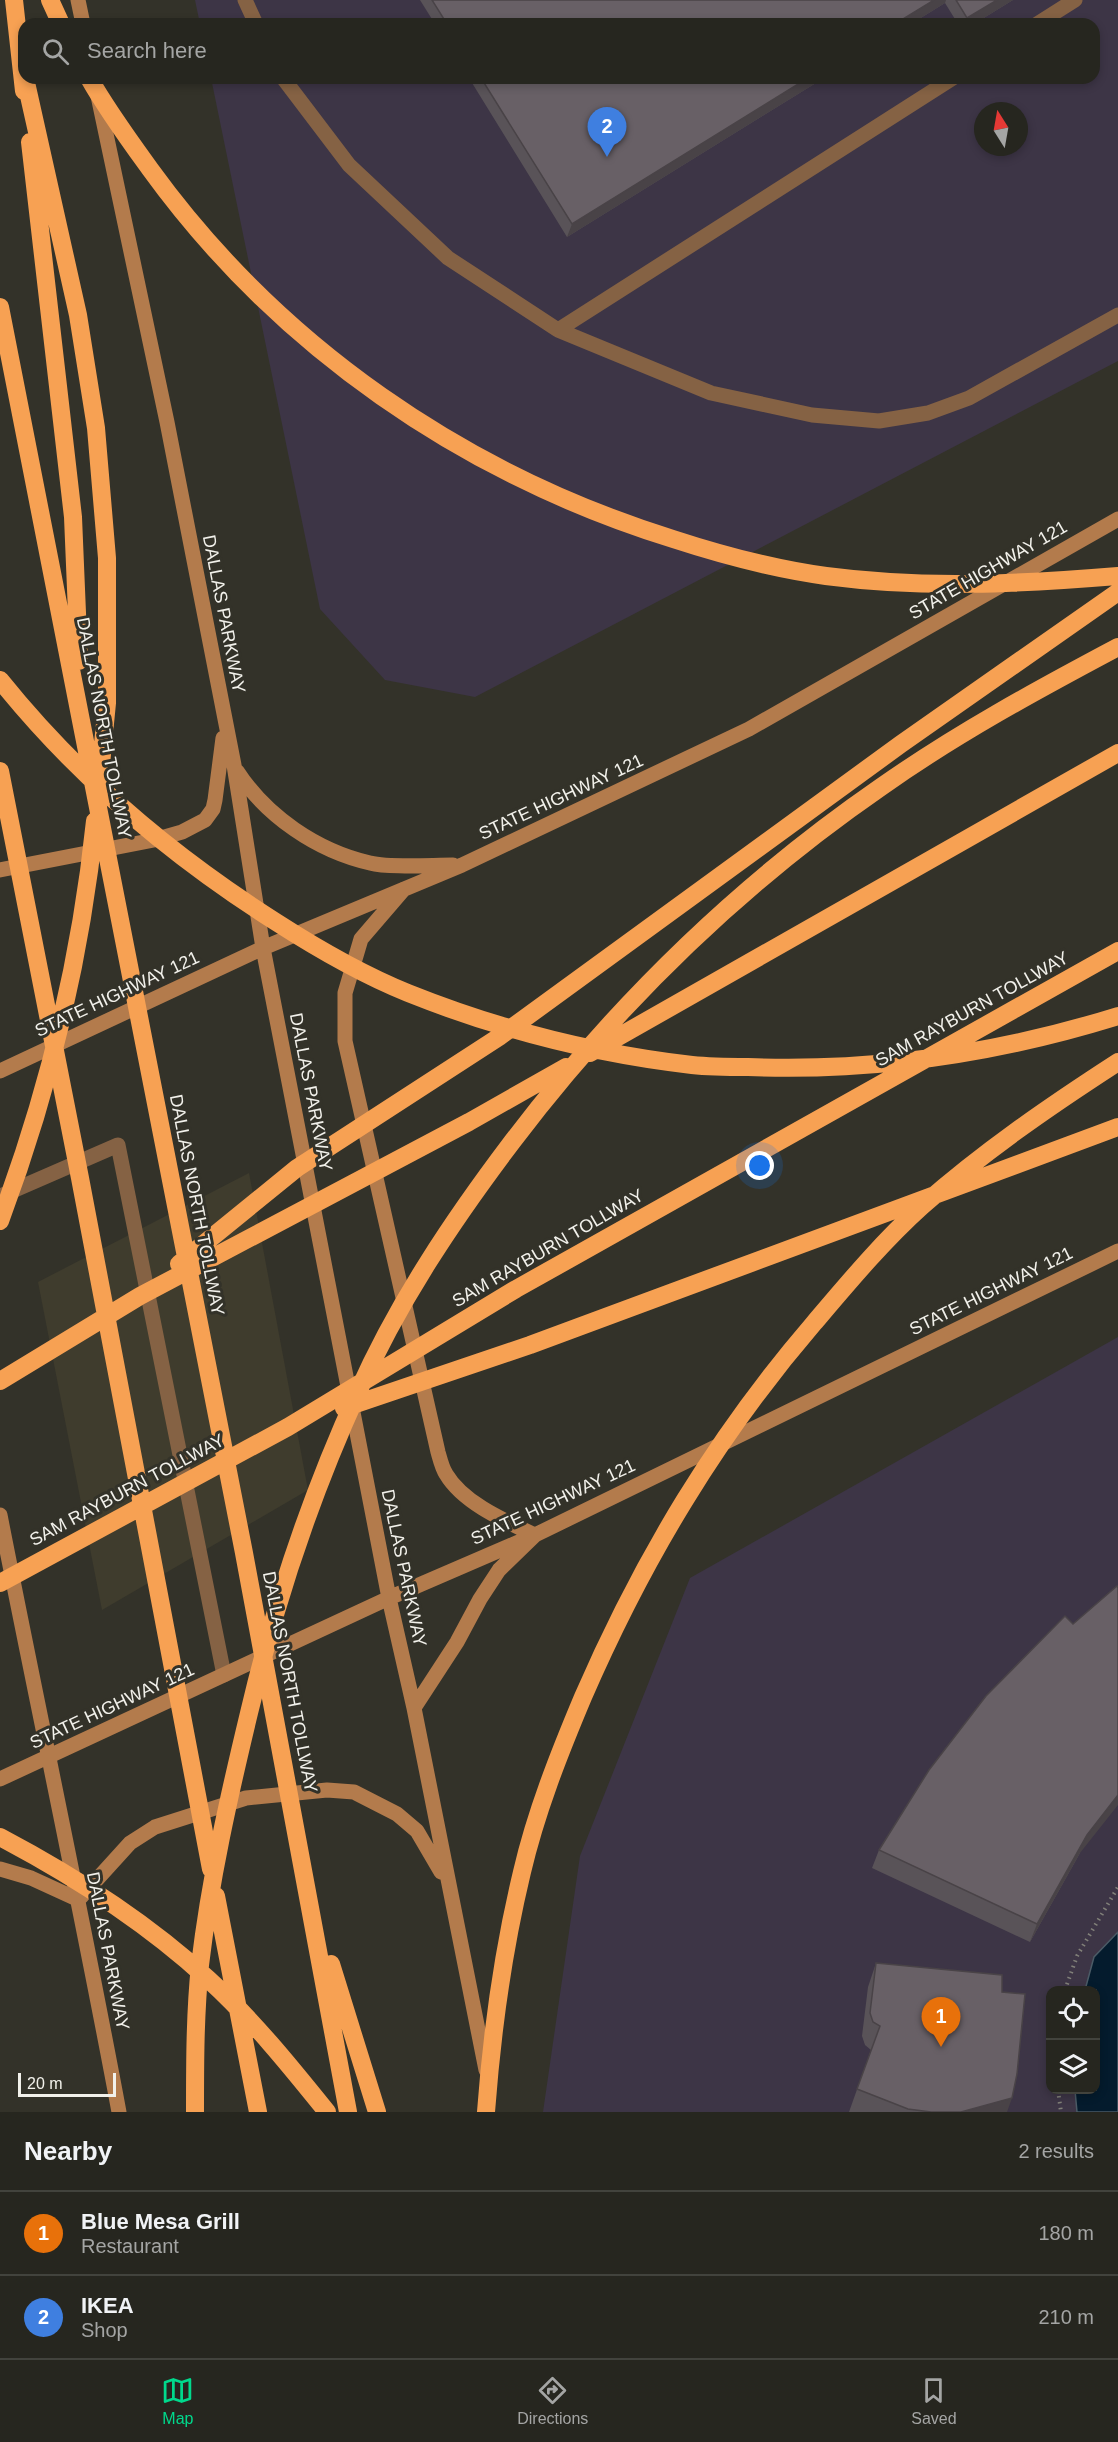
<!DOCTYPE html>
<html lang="en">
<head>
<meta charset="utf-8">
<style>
  body { margin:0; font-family:Arial,sans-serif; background:#2e2e28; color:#f1f3f6 }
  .controls { position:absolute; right:18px; bottom:18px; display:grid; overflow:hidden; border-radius:12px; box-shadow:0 3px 9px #0003 }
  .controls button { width:54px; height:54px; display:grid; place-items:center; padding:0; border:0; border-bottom:2px solid #42433d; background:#26261f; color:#f1f3f6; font:30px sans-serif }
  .compass { position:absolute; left:974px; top:102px; width:54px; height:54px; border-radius:50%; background:#26261f; box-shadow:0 3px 9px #0003; rotate:349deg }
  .scale { position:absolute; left:18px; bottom:15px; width:98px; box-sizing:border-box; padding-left:6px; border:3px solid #f2f1eb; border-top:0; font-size:16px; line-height:21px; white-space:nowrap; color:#f2f1eb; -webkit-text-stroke:4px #333229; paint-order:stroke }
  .you { position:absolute; left:760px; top:1166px; width:21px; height:21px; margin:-15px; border:4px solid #fff; border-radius:50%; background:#1a73e8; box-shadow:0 0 0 9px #1a73e833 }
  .badge { display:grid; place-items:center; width:39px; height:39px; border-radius:50%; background:#00d98c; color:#fff; font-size:20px; font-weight:700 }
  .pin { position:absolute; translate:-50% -50px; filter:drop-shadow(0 2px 3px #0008) }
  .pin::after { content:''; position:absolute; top:32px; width:21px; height:18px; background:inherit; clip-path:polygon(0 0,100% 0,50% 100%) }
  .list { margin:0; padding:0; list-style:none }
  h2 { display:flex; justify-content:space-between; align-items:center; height:78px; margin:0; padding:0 24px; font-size:26px }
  h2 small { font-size:20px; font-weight:400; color:#a4a5a4 }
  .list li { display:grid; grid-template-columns:39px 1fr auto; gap:18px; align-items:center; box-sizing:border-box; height:84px; padding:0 24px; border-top:2px solid #42433d }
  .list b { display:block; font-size:22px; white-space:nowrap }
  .list p { margin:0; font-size:20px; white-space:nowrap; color:#a4a5a4 }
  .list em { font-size:20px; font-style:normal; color:#a4a5a4 }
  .icon { flex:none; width:33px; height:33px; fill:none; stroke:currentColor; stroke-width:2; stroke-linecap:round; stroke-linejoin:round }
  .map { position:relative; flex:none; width:1118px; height:2112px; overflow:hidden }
  .search { position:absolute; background:#26261f; box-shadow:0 3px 9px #0003; left:18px; right:18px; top:18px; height:66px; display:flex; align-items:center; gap:15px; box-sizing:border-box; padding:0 21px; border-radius:18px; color:#a4a5a4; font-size:22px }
  .sheet { height:246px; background:#26261f }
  nav { display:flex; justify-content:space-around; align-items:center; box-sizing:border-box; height:84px; border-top:2px solid #42433d; background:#26261f; font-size:16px; color:#a4a5a4 }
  nav a { display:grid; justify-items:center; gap:3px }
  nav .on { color:#00d98c }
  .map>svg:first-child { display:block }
  .commercial { fill:#3d3546; fill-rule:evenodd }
  .built { fill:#3f3c2d }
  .water { fill:#041b2d; stroke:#4b5b66; stroke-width:1.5 }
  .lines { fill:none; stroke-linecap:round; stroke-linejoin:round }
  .path { stroke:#818079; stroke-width:4; stroke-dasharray:1.5 4.5; stroke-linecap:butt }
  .service { stroke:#856244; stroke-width:15 }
  .secondary { stroke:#b37b4c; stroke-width:15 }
  .motorway { stroke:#f7a153; stroke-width:18 }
  .wall { fill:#595358 }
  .shaded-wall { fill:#494347 }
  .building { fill:#686066; stroke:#494347; stroke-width:1.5 }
  .labels { text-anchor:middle; stroke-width:6; stroke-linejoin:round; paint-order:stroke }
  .street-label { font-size:18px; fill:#f2f1eb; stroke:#333229 }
</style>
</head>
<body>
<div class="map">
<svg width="1118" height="2112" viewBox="0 0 1118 2112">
  <rect width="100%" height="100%" fill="#333229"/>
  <path class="commercial" d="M195 0H1118V361L475 697 385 680 320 609 211 78H1094V24H200ZM983 111H1019V147H983Z
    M1118 1337V2112H543L580 1856 690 1578ZM1050 1990H1096V2090H1050Z"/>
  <path class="built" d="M249 1173 308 1490 102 1610 38 1282Z"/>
  <path class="water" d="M1118 1932V2112H1077L1075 2090H1096V1990H1085L1094 1957Z"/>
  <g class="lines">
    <path class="path" d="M1065 1990 1077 1956 1118 1887
      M1058 2090 1061 2112"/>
    <path class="service" d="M245 0 256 24
      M1037 24 1075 0
      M283 78 349 165 448 258 558 330 711 393 812 415 879 421 928 413 969 398 1118 315
      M558 330 953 78
      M3 1195 118 1145 224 1675"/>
    <path class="secondary" d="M78 0 83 24
      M98 96 167 422 234 765 263 948 389 1598 414 1708 486 2070
      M237 771C266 816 317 851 370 863 389 868 431 865 453 865
      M0 870 154 840 182 832 205 820 213 809 215 800 223 738
      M404 889 361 939 345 993V1041L438 1452C440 1459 442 1468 446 1474 463 1503 505 1521 535 1535L499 1570 480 1599 457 1642 414 1708
      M0 1071 263 948 462 865 749 729 1118 519
      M0 1515C39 1714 82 1913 119 2112
      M0 1779 389 1598 535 1535 1118 1251
      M0 1869 31 1878 79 1900
      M81 1897 130 1843 155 1827 246 1798 327 1790 354 1792 397 1814 417 1831 441 1872"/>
    <path class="motorway" d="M14 0 24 91
      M50 0 61 24
      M25 78 78 315 96 428 107 558V703L99 785
      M89 78C107 110 129 140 150 169 279 347 464 474 673 539 722 555 775 569 826 576 924 589 1020 584 1118 576
      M30 142 73 517 79 661
      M0 307 244 1553 348 2112
      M0 680C77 776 172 856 276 922 318 949 361 974 408 993 498 1029 596 1054 692 1065 711 1067 730 1067 748 1067 873 1072 999 1053 1118 1016
      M0 771 80 1178 211 1869
      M590 1053 1118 753
      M0 1221C48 1093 81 957 95 821
      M179 1264 297 1168 499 1037 901 744 1118 592
      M0 1381 140 1296 469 1122 566 1067
      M344 1408 530 1345 1118 1127
      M0 1583 288 1427 516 1289 1118 951
      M0 1837C74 1876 146 1922 208 1979 252 2019 290 2066 327 2112
      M216 1896 258 2112
      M331 1964 377 2112
      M195 2112C195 2063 195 2014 200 1965 210 1880 229 1796 249 1713 275 1602 311 1495 358 1392 398 1302 453 1220 512 1142 616 1005 739 885 881 787 956 734 1037 690 1118 647
      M486 2112C492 2031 503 1951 522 1872 536 1812 559 1754 583 1697 643 1559 716 1437 814 1323 848 1283 883 1241 922 1206 983 1152 1050 1106 1118 1062"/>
  </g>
  <path class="wall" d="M420 0H1013L974 24H958L945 3 911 24H435Z
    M469 78H824L567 237Z
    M879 1850 1080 1853 1030 1942 872 1868Z
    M876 1963 1002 1992 1007 2112H849L871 2050 865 2045 862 2036 868 1987Z"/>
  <path class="shaded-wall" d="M934 0H946L945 3 911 24H895Z
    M997 0H1013L974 24H965L967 18Z
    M808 78H824L567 237 572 224Z
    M1118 1795V1805L1080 1853 1030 1942 1037 1924 1087 1835Z
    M1012 2098 1007 2112H961Z"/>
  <path class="building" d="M432 0H934L895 24H447Z
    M956 0H997L967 18Z
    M481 78H808L572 224Z
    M1117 1586 1118 1588V1795L1087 1835 1037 1924 879 1850 929 1770 986 1696 1065 1616 1073 1624Z
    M876 1963 1002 1975V1992L1025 1994 1017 2074 1012 2098 961 2112H931L908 2109 857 2089 880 2026 873 2022 870 2013Z"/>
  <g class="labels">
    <g class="street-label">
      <text transform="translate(988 570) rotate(-30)" y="6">STATE HIGHWAY 121</text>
      <text transform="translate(224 614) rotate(79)" y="6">DALLAS PARKWAY</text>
      <text transform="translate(104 728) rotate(79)" y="6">DALLAS NORTH TOLLWAY</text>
      <text transform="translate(561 797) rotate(-25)" y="6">STATE HIGHWAY 121</text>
      <text transform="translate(117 994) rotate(-25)" y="6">STATE HIGHWAY 121</text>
      <text transform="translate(972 1009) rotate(-29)" y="6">SAM RAYBURN TOLLWAY</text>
      <text transform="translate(311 1092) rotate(79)" y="6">DALLAS PARKWAY</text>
      <text transform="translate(197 1205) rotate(79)" y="6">DALLAS NORTH TOLLWAY</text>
      <text transform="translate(548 1248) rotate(-30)" y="6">SAM RAYBURN TOLLWAY</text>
      <text transform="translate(991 1291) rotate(-26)" y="6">STATE HIGHWAY 121</text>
      <text transform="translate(127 1490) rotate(-28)" y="6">SAM RAYBURN TOLLWAY</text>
      <text transform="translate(553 1502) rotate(-25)" y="6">STATE HIGHWAY 121</text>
      <text transform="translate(404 1568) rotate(78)" y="6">DALLAS PARKWAY</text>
      <text transform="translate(290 1682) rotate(79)" y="6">DALLAS NORTH TOLLWAY</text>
      <text transform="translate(112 1706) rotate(-25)" y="6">STATE HIGHWAY 121</text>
      <text transform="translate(108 1951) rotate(79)" y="6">DALLAS PARKWAY</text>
    </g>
  </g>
</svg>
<div class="controls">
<button><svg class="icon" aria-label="locate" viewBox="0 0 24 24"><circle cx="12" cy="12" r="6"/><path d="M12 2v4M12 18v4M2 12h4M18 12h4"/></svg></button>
<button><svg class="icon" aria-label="layers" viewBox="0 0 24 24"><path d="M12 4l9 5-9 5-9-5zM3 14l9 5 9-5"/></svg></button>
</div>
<svg class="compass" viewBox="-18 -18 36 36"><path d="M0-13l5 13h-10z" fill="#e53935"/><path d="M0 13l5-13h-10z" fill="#a4a5a4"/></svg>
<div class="scale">20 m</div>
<div class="you"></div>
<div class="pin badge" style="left:941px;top:2047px;background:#e8710a">1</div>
<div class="pin badge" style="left:607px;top:157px;background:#3f7fe0">2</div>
<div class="search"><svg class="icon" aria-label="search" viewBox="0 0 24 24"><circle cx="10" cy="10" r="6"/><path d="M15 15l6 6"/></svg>Search here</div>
</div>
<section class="sheet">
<h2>Nearby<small>2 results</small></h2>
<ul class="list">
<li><span class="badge" style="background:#e8710a">1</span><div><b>Blue Mesa Grill</b><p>Restaurant</p></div><em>180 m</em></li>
<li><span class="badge" style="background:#3f7fe0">2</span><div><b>IKEA</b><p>Shop</p></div><em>210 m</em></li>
</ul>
</section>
<nav>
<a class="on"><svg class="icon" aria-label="map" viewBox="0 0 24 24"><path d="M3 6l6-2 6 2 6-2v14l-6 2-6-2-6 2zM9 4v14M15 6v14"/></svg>Map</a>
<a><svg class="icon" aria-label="directions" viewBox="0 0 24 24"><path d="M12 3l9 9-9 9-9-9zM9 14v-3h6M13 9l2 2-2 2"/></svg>Directions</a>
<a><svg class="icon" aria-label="saved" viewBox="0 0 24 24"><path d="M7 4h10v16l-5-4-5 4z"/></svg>Saved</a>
</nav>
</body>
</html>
